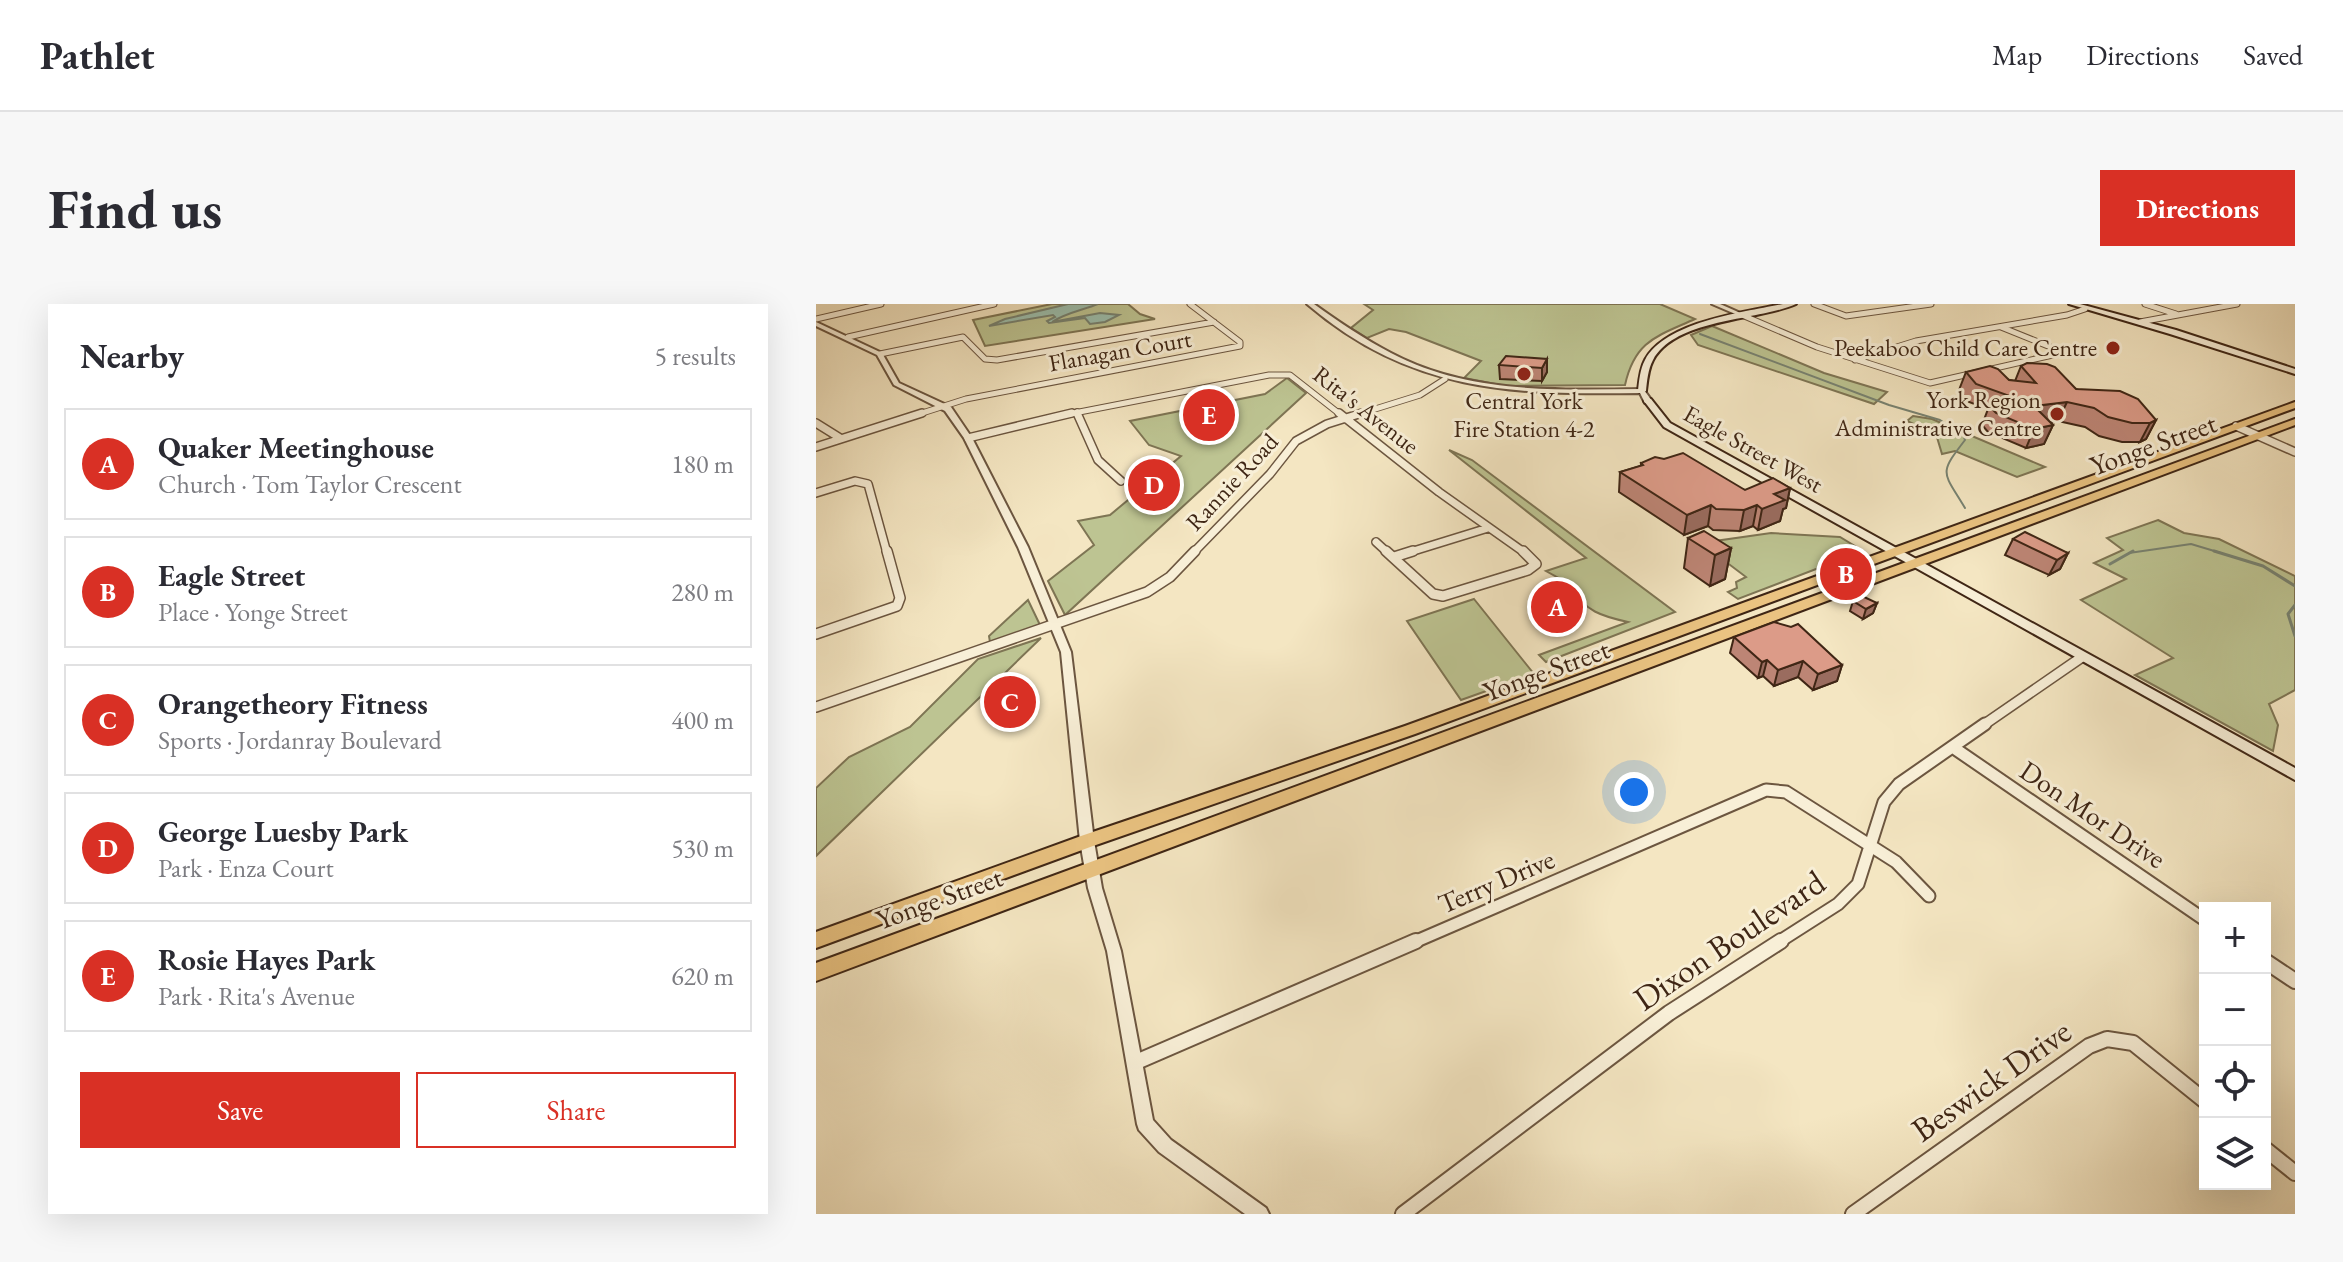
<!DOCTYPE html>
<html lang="en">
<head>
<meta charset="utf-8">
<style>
  body { margin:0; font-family:"EB Garamond",serif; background:#f7f7f7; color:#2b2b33 }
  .controls { position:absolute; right:24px; bottom:24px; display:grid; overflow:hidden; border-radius:0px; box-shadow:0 8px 32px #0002 }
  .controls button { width:72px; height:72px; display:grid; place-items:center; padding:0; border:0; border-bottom:2px solid #e1e1e2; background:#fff; color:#2b2b33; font:40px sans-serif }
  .you { position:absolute; left:818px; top:488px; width:28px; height:28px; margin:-20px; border:6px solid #fff; border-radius:50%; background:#1a73e8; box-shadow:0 0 0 12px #1a73e833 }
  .badge { display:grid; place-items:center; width:52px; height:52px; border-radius:50%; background:#d93025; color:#fff; font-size:26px; font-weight:700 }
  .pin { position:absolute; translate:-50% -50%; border:4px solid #fff; box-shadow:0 2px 8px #0006 }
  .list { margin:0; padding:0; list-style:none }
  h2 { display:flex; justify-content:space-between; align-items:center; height:104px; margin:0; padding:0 32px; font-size:34px }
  h2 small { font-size:26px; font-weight:400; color:#7c7c81 }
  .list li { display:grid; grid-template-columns:52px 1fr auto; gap:24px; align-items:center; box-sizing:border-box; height:112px; margin:0 16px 16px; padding:0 16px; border:2px solid #e1e1e2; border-radius:0px }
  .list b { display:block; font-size:30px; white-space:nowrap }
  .list p { margin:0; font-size:26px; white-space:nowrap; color:#7c7c81 }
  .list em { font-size:26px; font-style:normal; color:#7c7c81 }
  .actions { display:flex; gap:16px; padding:24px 32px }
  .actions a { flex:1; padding:18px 0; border:2px solid #d93025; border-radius:0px; text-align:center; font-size:28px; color:#d93025 }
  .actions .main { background:#d93025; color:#fff }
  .icon { flex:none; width:44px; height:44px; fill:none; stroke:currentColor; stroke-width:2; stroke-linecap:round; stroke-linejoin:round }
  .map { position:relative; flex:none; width:1479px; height:910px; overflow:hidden; border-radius:0px }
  header { display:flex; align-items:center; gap:48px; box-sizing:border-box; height:112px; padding:0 40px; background:#fff; border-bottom:2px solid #e1e1e2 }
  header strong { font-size:38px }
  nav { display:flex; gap:44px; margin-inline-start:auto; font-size:28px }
  .intro { display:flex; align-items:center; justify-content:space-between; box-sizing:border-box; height:192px; padding:0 48px }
  h1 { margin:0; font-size:56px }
  .button { padding:20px 36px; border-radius:0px; background:#d93025; color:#fff; font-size:28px; font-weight:700 }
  main { display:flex; gap:48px; padding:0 48px }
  aside { flex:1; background:#fff; border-radius:0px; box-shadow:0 8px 32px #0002 }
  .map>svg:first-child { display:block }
  .green { fill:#bdc492; stroke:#7e7554; stroke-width:2 }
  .water { fill:#9cc0af; stroke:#778271; stroke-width:2 }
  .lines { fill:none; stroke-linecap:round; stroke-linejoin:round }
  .stream-far1 { stroke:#778271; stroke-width:2 }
  .stream { stroke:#778271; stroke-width:3 }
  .minor-far4-casing { stroke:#6c5640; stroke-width:7 }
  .minor-far3-casing { stroke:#6c5640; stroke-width:10 }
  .minor-far2-casing { stroke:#6c5640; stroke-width:12 }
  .minor-far1-casing { stroke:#6c5640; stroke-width:15 }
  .minor-casing { stroke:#6c5640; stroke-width:18 }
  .tertiary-casing { stroke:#6c5640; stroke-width:4 }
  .secondary-casing { stroke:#3f2615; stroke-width:4 }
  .primary-casing { stroke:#3f2615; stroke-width:4 }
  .minor-far4 { stroke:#f8efd7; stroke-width:5 }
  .minor-far3 { stroke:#f8efd7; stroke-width:7 }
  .minor-far2 { stroke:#f8efd7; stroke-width:9 }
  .minor-far1 { stroke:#f8efd7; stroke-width:11 }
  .minor { stroke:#f8efd7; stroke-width:14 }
  .tertiary { fill:#f8efd7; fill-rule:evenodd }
  .secondary { fill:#f8efd7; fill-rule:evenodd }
  .primary { fill:#eac381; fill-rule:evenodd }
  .wall { fill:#bd8575; stroke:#3f2615; stroke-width:2 }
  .shaded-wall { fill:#9a6c5f; stroke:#3f2615; stroke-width:2 }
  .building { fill:#dc9b88; stroke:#3f2615; stroke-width:2 }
  .poi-dot { fill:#8f2418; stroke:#f8efd7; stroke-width:3 }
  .labels { text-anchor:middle; stroke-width:6; stroke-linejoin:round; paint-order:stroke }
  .far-poi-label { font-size:24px; fill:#3f2615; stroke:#f8efd7; text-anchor:end }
  .far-street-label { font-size:24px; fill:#3f2615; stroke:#f8efd7 }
  .street-label { font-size:28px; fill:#3f2615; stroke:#f8efd7 }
  .near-street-label { font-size:34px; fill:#3f2615; stroke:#f8efd7 }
</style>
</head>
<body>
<header>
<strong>Pathlet</strong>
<nav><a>Map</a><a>Directions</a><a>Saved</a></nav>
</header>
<div class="intro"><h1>Find us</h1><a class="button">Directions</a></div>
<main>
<aside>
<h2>Nearby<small>5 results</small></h2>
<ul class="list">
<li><span class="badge">A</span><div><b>Quaker Meetinghouse</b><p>Church · Tom Taylor Crescent</p></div><em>180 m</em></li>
<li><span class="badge">B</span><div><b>Eagle Street</b><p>Place · Yonge Street</p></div><em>280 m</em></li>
<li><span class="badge">C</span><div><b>Orangetheory Fitness</b><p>Sports · Jordanray Boulevard</p></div><em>400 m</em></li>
<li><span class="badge">D</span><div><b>George Luesby Park</b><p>Park · Enza Court</p></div><em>530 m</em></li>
<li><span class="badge">E</span><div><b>Rosie Hayes Park</b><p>Park · Rita's Avenue</p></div><em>620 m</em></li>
</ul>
<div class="actions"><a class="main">Save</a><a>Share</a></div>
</aside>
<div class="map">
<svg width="1479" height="910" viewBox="0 0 1479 910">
  <rect width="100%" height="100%" fill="#f4e6c2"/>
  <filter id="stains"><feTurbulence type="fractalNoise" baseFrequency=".0025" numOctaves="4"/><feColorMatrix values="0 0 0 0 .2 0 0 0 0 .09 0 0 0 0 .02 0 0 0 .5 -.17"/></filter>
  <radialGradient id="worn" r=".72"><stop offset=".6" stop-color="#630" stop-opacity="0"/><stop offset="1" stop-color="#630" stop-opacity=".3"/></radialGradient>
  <path class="green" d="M236 0H312L324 10 339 15 169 42 157 16Z
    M548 0H844L879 15C842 32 819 36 809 81L690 82 648 74 665 57 590 28 573 25 551 34 535 24 557 6Z
    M896 22 1008 69 1071 88 1058 100 882 41 875 31Z
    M471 74 490 89 249 311 232 277 278 241 262 217 294 211 365 152 333 141 314 117 449 90Z
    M1097 112 1116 115 1229 163 1201 173 1139 147 1126 150 1120 130 1091 117Z
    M633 146 656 156 859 308 730 358 723 351 812 318C789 313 765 307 757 282L730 267 770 254Z
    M1342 216 1368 229 1403 235 1479 272V386L1453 400 1462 421 1457 447 1319 371 1357 354 1265 296 1310 275 1278 259 1307 246 1291 234Z
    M955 229 1024 233 1047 247 922 295 912 288 921 284 920 278 930 273 885 239Z
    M658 295 718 370 645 396 591 317Z
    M212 296 224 321 174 338 173 332Z
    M225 334 0 552V484L33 453 94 423 162 355Z"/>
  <path class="water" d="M252 0H282C267 6 249 9 236 18L284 9 303 11 289 18 274 20 269 14 233 19 231 17 239 13 237 11 173 22 189 15Z"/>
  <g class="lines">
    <path class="stream-far1" d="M884 30 1073 101 1124 116 1147 131 1149 136C1122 171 1127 167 1149 204
      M1313 249 1375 240 1405 249"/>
    <path class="stream" d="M1398 247 1447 262 1479 282
      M1294 260 1317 247
      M1479 301 1472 310 1479 332"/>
    <g class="minor-far4-casing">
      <path id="minor-far4" d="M998 0 1030 12 1115 0
        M1329 0 1360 10
        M926 11 1001 43 1114 79 1241 50 1242 47 1237 44 1185 23
        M0 15 65 0
        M1324 18 1421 0
        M32 33 178 0
        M64 50 147 33 169 55 181 56 398 18
        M1039 56 1100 37 1251 11 1269 5
        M261 108 262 111
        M100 111 150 95 424 42V38L374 0
        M248 111 453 71H474L525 111
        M540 111 604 91 629 75"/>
    </g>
    <g class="minor-far3-casing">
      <path id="minor-far3" d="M261 109 282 156 305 177
        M523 109 623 188 709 249
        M0 119 24 134
        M1420 122 1479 148
        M152 134 256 109
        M0 143 106 109
        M0 189 39 177 52 180 71 249
        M560 238 572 249
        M377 249 454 170 480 137 511 120 546 109
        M591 249 672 224"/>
    </g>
    <g class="minor-far2-casing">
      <path id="minor-far2" d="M570 247 617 290 627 292 712 266 720 260 707 247
        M578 253 597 247
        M0 330 81 302 84 294 71 247
        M0 403 331 288 354 273 379 247
        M1166 422 1266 353"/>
    </g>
    <g class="minor-far1-casing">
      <path id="minor-far1" d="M1138 444 1389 616
        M596 639 950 486 970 488 1080 558 1113 592
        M961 639 1022 600 1042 580 1068 498 1083 480 1169 420"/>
    </g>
    <g class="minor-casing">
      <path id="minor" d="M1449 657 1479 677
        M318 759 600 637
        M1449 845 1479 869
        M587 910 853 709 965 637
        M1037 910 1273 742 1291 735 1317 739 1389 797"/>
    </g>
    <g class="tertiary-casing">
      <path id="tertiary" d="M491 0H498C523 18 548 35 575 49 652 90 741 86 826 85L828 86 836 97 829 99 824 89C695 91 594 88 491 0Z
        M896 0H904L929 11 924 12Z
        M0 18 66 49 83 79 135 103 156 134 212 243 255 348 278 537 286 584 305 647 337 816 355 836 450 904 453 910H429L343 848 323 826 321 820 291 647 272 584 264 537 245 348 202 243 148 134 129 107 78 81 61 51 0 22Z"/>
    </g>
    <g class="secondary-casing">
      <path id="secondary" d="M967 0H980C943 17 860 14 837 56 832 65 831 77 830 87L826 89 822 87C823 77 824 65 829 56 849 18 928 8 967 0Z
        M1253 0H1264L1360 26 1479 65V70L1354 30Z
        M829 95H835L854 119 1479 464V476L848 123 828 97Z"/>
    </g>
    <g class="primary-casing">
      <path id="primary" d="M1479 98V104L599 430 277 542 0 644V628L265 532 589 422Z
        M1479 115V121L0 677V659Z"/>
    </g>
    <use href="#minor-far4" class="minor-far4"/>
    <use href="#minor-far3" class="minor-far3"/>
    <use href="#minor-far2" class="minor-far2"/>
    <use href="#minor-far1" class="minor-far1"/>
    <use href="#minor" class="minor"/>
    <use href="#tertiary" class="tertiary"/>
    <use href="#secondary" class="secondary"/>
    <use href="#primary" class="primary"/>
  </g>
  <path class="wall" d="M731 55V68L726 77 684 75 683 61Z
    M1205 62 1260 85 1340 116 1330 135 1324 138H1306L1283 132 1269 123 1242 117 1234 118 1237 121 1228 140 1210 144 1172 128 1166 121 1172 105 1153 98 1143 86 1150 68 1199 77Z
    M825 159 929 186 974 184 970 204 967 205 964 217 942 226 937 222 924 227 897 226 892 222 868 231 803 188 804 168 825 162Z
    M872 234 915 244 909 275 894 282 868 264Z
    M1197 235 1252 249 1244 265 1233 271 1189 251Z
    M727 289 756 296V306L740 312 727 299Z
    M1037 297 1061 299 1057 309 1047 315 1034 307Z
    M918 333 1026 361 1021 377 997 386 982 373 958 382 947 372 942 374 914 349Z"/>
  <path class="shaded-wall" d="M731 55V68L726 77V64Z
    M1251 98 1242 117 1210 121 1218 102Z
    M1340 116 1330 135 1324 138 1334 119Z
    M1237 121 1228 140 1210 144 1218 125Z
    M974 184 970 204 967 205 964 217 942 226 946 205 958 190Z
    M895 201 892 222 868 231 871 211Z
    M941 201 937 222 924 227 928 206Z
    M915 244 909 275 894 282 899 251Z
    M1252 249 1244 265 1233 271 1241 256Z
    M756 296V306L740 312V302Z
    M1061 299 1057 309 1047 315 1050 305Z
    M951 356 947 372 942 374 946 358Z
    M987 357 982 373 958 382 962 366Z
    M1026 361 1021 377 997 386 1002 370Z"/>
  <path class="building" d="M690 52 731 55 726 64 683 61Z
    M1211 59 1231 60 1239 63 1260 85 1304 87 1322 95 1340 116 1334 119H1316L1292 113 1278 104 1251 98 1218 102 1237 121 1218 125 1180 109 1173 102 1175 98 1191 91 1160 80 1150 68 1174 62 1182 65 1193 76 1220 79 1205 62Z
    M867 149 929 186 957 174 974 184 958 190 969 196 946 205 941 201 928 206 900 205 895 201 871 211 804 168 827 161 825 159 839 153 848 155Z
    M888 227 915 244 899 251 872 234Z
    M1209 228 1252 249 1241 256 1197 235Z
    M743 283 756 296 740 302 727 289Z
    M1046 292 1061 299 1050 305 1037 297Z
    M958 318 975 323 982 320 1026 361 1002 370 987 357 962 366 951 356 946 358 918 333Z"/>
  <g class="poi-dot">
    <circle cx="1297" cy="44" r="8"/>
    <circle cx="708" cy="70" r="8"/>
    <circle cx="1241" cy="110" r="8"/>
  </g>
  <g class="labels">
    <g class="far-poi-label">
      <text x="1281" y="52">Peekaboo Child Care Centre</text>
      <text x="1225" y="104">York Region<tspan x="1225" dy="28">Administrative Centre</tspan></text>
      <text x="708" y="105" text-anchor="middle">Central York<tspan x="708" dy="28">Fire Station 4-2</tspan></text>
    </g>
    <g class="far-street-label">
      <text transform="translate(304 47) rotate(-10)" y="8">Flanagan Court</text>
      <text transform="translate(550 106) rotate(38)" y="8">Rita's Avenue</text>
      <text transform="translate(937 145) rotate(29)" y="8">Eagle Street West</text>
      <text transform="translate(416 178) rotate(-47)" y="8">Rannie Road</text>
    </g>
    <g class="street-label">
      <text transform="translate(1337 140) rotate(-20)" y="10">Yonge Street</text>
      <text transform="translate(730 366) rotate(-20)" y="10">Yonge Street</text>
      <text transform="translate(1277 510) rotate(34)" y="10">Don Mor Drive</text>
      <text transform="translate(680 577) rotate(-23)" y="10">Terry Drive</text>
      <text transform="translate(123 594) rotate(-20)" y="10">Yonge Street</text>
    </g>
    <g class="near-street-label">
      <text transform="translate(913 636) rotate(-34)" y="12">Dixon Boulevard</text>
      <text transform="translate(1175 776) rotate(-35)" y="12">Beswick Drive</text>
    </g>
  </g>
  <rect width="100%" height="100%" filter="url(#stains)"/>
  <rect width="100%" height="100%" fill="url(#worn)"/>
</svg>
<div class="controls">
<button>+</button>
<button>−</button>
<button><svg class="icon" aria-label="locate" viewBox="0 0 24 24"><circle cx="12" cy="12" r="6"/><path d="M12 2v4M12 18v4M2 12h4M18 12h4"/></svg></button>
<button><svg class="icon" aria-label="layers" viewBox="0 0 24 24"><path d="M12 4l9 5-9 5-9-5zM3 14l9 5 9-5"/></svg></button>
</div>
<div class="you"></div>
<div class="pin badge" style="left:741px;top:303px">A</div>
<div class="pin badge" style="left:1030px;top:270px">B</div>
<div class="pin badge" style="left:194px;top:398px">C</div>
<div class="pin badge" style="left:338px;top:181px">D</div>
<div class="pin badge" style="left:393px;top:111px">E</div>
</div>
</main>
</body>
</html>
